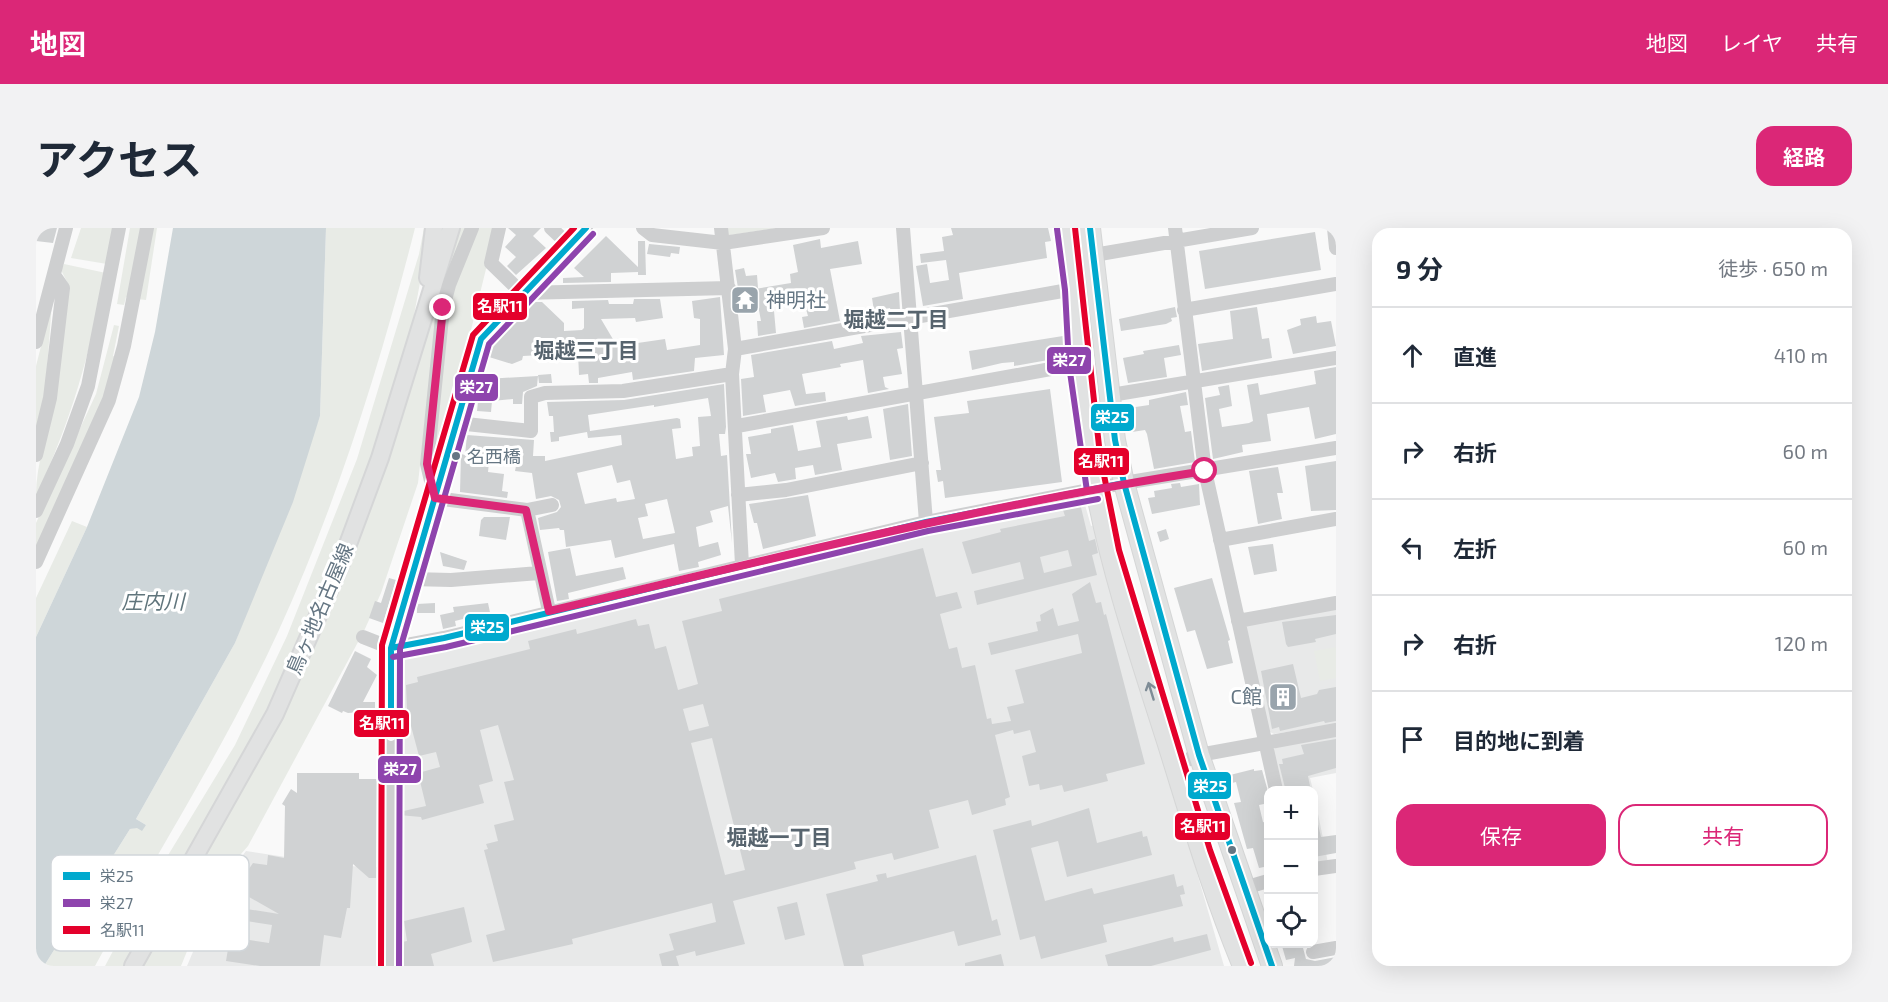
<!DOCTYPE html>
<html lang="ja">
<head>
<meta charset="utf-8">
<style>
  body { margin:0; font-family:"Exo 2","Noto Sans JP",sans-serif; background:#f2f2f3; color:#1f2937 }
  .controls { position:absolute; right:18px; bottom:18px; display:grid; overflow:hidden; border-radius:12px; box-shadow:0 6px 24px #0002 }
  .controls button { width:54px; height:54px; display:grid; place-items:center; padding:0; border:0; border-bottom:2px solid #e0e1e3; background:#fff; color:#1f2937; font:30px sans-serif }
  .stop { position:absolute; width:18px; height:18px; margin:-14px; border:4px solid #db2777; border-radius:50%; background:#fff }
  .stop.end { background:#db2777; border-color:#fff; box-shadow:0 2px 6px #0008 }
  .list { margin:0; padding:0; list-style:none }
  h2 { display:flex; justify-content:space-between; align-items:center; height:78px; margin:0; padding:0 24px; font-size:26px }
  h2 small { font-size:20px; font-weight:400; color:#747a83 }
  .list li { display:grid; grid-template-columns:39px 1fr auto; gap:18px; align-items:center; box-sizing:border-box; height:96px; padding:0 24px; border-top:2px solid #e0e1e3 }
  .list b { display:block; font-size:22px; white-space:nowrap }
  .list em { font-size:20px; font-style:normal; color:#747a83 }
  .actions { display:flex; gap:12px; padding:18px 24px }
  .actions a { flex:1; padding:14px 0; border:2px solid #db2777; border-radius:18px; text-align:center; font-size:21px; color:#db2777 }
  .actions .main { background:#db2777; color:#fff }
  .icon { flex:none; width:33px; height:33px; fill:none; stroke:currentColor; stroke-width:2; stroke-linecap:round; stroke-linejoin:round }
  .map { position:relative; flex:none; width:1300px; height:738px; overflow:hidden; border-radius:18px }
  header { display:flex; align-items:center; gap:36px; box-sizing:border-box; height:84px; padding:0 30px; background:#db2777; color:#fff }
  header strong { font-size:28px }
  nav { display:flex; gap:33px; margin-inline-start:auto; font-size:21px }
  .intro { display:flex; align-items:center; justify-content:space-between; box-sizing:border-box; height:144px; padding:0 36px }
  h1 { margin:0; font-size:42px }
  .button { padding:15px 27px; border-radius:18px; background:#db2777; color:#fff; font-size:21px; font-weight:700 }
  main { display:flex; gap:36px; padding:0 36px }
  aside { flex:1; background:#fff; border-radius:18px; box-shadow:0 6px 24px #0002 }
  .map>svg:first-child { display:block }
  .built { fill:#e8e9e9 }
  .green { fill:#e8ebe6 }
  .water { fill:#ced6d9 }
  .building { fill:#d0d2d3; fill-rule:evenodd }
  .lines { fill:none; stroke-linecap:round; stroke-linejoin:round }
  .major-casing { stroke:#d5d6d7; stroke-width:20 }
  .highway-casing { stroke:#d5d6d6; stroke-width:22 }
  .minor { stroke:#cecfd0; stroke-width:14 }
  .major { stroke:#e1e2e2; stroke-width:16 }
  .highway { stroke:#e1e2e2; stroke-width:20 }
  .bus-1-casing { stroke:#fff; stroke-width:10 }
  .bus-2-casing { stroke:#fff; stroke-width:10 }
  .bus-3-casing { stroke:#fff; stroke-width:10 }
  .bus-1 { stroke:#00a9ce; stroke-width:6 }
  .bus-2 { stroke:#8e44ad; stroke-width:6 }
  .bus-3 { stroke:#e4002b; stroke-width:6 }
  .oneway { stroke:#7e8c96 }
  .route { stroke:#db2777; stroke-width:8 }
  .bus-dot { fill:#657683; stroke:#fff; stroke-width:2 }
  .labels { text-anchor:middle; stroke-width:6; stroke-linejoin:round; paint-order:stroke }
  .bus-label { font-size:18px; fill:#657683; stroke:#fff; text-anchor:start }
  .poi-label { font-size:20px; fill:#657683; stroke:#fff; text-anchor:start }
  .street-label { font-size:20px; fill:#657683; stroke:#fff }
  .neighbourhood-label { font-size:21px; font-weight:bold; fill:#57646e; stroke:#fff }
  .water-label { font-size:21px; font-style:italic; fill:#60757c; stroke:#fff }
  .key { fill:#fff; stroke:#d1d6da; stroke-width:1.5 }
  .key-label { font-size:16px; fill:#657683 }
  .line-badge { stroke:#fff; stroke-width:2 }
  .badge-label { font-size:16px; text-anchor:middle; font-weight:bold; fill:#fff }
</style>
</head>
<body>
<header>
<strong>地図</strong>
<nav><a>地図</a><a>レイヤ</a><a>共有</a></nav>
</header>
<div class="intro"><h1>アクセス</h1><a class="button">経路</a></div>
<main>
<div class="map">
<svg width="1300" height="738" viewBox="0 0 1300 738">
  <rect width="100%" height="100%" fill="#f9f9f9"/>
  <path class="built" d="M1047 270 1055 298 1060 297 1188 738H365L368 434 371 424 890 302Z
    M1300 380V496L1238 506 1232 503 1208 399 1211 395Z
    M1300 508V545L1274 550 1277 562H1246L1237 523 1241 517Z
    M1278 566 1292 635 1278 638Z
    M210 623 310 638 341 639 340 738H151L186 655Z"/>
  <path class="green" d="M45 0H78L71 36 35 30Z
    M94 0H109L97 71 90 69 88 77 81 76Z
    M112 0H121L110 72 101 71Z
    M290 0H379C345 134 300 278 242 404 189 519 120 626 59 738H8L94 601 110 597 100 591 199 415 284 188Z
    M388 0H394L370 131 320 281 236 475 88 738H69L100 680 199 517 251 408 321 231 383 26Z
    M401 0H463L455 35 450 41 435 102 399 220 412 57 397 51Z
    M687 0H742L688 8Z
    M28 36 70 45C53 128 36 191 0 268 0 235 12 205 18 173 25 135 24 96 33 58L25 42Z
    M16 75 9 166 0 205V138Z
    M397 76H402L382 255 345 365 328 403 212 618 178 657 145 738H103L220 535Z
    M78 97 83 98 77 128 83 130 71 170 0 325V295L60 166Z
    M36 293 51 299 0 409V370Z
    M1300 419V450L1284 453 1278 423Z"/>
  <path class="water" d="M137 0H290L284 188 257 274 199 415 100 591 110 597 106 603 101 600 94 601 8 738H0V409L51 299 103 169 119 104Z"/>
  <path class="building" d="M0 0H21L17 15 0 13Z
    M472 0H505L497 8 510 20 480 47 471 38 480 29 469 19 480 7Z
    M915 0H1012L1015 13 1009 14 1011 30 923 45 927 71 887 78 880 38 891 36 894 55 913 52 910 32 885 35 884 26 908 23 906 9 917 7Z
    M1279 4 1285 42 1169 61 1163 23Z
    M570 8 602 39V13H609L610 47H602V44L575 45V54L527 55V50L548 49 538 40Z
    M784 11 785 20 822 13 826 36 794 41 804 93 768 100 766 89 772 88 766 67 737 72 740 105 722 108 721 93H725L719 61 755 55 754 46 762 44 757 17Z
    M613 16 644 19 643 26 635 25 634 29 611 26Z
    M708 40 710 48 721 47 722 60 705 63 704 59 702 60 699 42Z
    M863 64 864 83 855 84 854 80 838 83 836 70Z
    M684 69 688 127 659 130 658 143 597 152 596 144 562 150V155H553L552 146 543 147 542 125 487 128 486 132 476 136 453 129 456 117 499 74H506L528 95V103L546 102 548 100V80L536 81V73L572 72 573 76H597L598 71H624L627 90 600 94 599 90 565 91 581 118 629 111 631 122 664 117V91L658 90 656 73Z
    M1139 79 1141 89 1135 90 1136 93 1130 96 1085 103 1083 91Z
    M1221 79 1226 111 1233 110 1236 130 1166 143 1162 116 1197 111 1194 83Z
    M1280 88 1281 95 1295 93 1300 118 1257 126 1251 102 1265 97 1264 91Z
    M865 104 867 120 861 121 866 146 847 149 849 159 853 161 832 165 827 132 804 136 805 139 766 146 770 166 789 164 790 173 759 178 754 162 727 167 730 184 707 188 705 151 718 149 715 127 796 113 798 121 827 115 825 108Z
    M1027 108 1029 129 978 138V134L966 135 936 142 933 123Z
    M1143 117 1145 127 1128 130 1131 149 1092 155 1087 130 1108 126 1107 123Z
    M1300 139V206L1279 211 1273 179 1231 186 1235 213 1206 217 1207 224 1177 231 1169 170 1184 167 1182 159 1193 157 1196 178 1183 181 1186 199 1213 195 1217 193 1211 157 1222 155 1224 167 1280 156 1278 143Z
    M515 146 516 155H503L502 147Z
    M502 148 501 158 487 164 486 176H477V171L456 173 455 184 441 183 443 165 451 166 450 151Z
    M688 156 690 199 689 206H683L685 228 691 227 696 315 692 278 674 283 677 294 660 299 663 319 682 314 685 327 662 334 663 339 643 343 638 316 579 330 575 312 530 319 528 302H524L523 300 504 302 502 290 521 284 525 279 523 272 515 268 500 271 496 245 479 243 482 228 454 225 452 244 468 246 466 263 472 264 471 270 424 264 425 226 429 227 431 207 498 212 497 228H509V233L586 217 585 207 552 210 551 204 523 209V213L515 214 514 204H518L517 188H513L511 174 588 172ZM672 170 675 188 662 189 664 218 656 219 657 228 640 231 636 201 645 200 644 191 641 190 554 203 552 187 618 177V179ZM576 237 581 255 594 252 599 271 581 274 580 270 549 276 541 245ZM631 271 639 305 607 311 602 290 612 288 609 276Z
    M1014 161 1026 254 909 270 907 253 902 254 900 242H905L898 189 933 185 931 173Z
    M1150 164 1152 177 1144 178 1149 204 1155 203 1159 234 1118 241 1111 206 1109 202 1096 204 1093 180 1113 177V172Z
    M872 176 876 228 854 232 847 181Z
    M811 188 812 192 832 188 836 210 801 216 806 242 779 247 777 237 759 240 760 251 742 254 739 245 715 250 710 226H715L712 209 735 205V201L757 197 762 223 785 219 780 193Z
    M1300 233V282L1275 283 1269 238Z
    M1242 239 1247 265H1241L1246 291 1222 296 1213 243Z
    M1144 255 1145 259 1163 256 1164 277 1116 286 1112 270 1119 269 1118 263 1136 260 1135 256Z
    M772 267 780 308 727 321 721 295H718L713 276Z
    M1044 275 1053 313 1059 311 1062 325 1056 327 1061 347 941 377 938 363 988 351 984 334 936 346 926 314 965 304 964 301 1029 288 1026 279ZM1032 322 1036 338 1008 345 1004 329Z
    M448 289H474L470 312 443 308 445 292Z
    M1130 301 1133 311 1124 314 1121 304Z
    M1237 316 1241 343 1218 347 1212 319Z
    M534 320 540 348 587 339 590 351 532 365 533 371 521 373 512 324Z
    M887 320 900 369 921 364 926 380 904 386 913 421 921 419 926 440 939 437 951 491 955 490 956 496 975 493 971 479 988 475 979 442 1046 425 1042 406 955 427 952 415 1002 403 1000 394 1005 393 1004 387 1017 380 1022 398 1043 393 1036 366 1054 354 1060 375 1065 374 1068 387 1070 386 1109 536 1070 546 1072 553 1028 564 1026 557 1004 562 1003 556 993 558 986 528 1000 524 994 502 978 506 977 502 959 507 974 569 969 571 970 577 936 587 932 572 893 582 903 620 858 632 856 625 818 634 820 641 697 673 709 716 660 728 659 723 640 728 643 738H626L623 726 638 722 633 706 680 694 676 675 536 711 537 716 457 734 450 707 469 702 448 622 452 621 450 616 462 613 458 597 478 592 468 554 478 552 462 497 444 502 457 553 443 557 448 575 386 592 385 589 363 587V584L390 578 382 545 404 539 400 524 383 528 371 483 370 457 382 454 381 449 494 421 492 413 540 401 541 406 600 391 602 398 613 396 619 421 630 418 642 462 662 456 646 393 686 383 683 371ZM667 476 673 498 653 503 647 481ZM676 510 709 642 689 647 655 515Z
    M404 324 431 333 428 342 407 338Z
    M353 350 360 352 347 395 333 390 339 373 345 375Z
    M1176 350 1194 412 1192 413 1197 435 1171 441 1159 402 1151 404 1138 360Z
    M399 375V385H381V376Z
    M452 375 455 389 442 392 435 389 419 393 420 398 407 401 404 387 418 384 417 379Z
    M1300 387V406L1279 411 1280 414 1252 419 1250 416 1246 394Z
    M319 423 335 431 331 439 341 447 327 474H339V483L312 485 307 483 306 485 292 478Z
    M1257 436 1265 470 1281 466 1283 462 1300 459V493L1289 495 1288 493 1244 503 1243 499 1236 501 1225 443Z
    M1300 511V540L1272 548 1274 558H1270L1271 562H1253L1252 559 1249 560 1243 536H1247L1246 531 1268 526 1265 517Z
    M1218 541V543L1226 542 1233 567V575L1223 577 1227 594 1233 596V638L1223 640 1217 620 1211 621 1198 575 1205 574 1200 554 1192 556 1190 548Z
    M261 545H323V551H341L340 650H333L317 636 314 680H311L305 710 288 707 284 738H224L190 733 194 709 233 715 236 697 177 688 179 676 243 686 199 661 217 635 231 637 232 627 248 630 249 578 246 576 255 561 261 565Z
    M1053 580 1061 615 1106 603 1107 609 1111 608 1116 627 1031 649 1022 613 995 620 1009 673 1056 660 1058 666 1138 646 1141 659 1147 657 1149 666 1144 667 1147 678 1067 697 1071 714 1005 731 999 708 984 712 957 602 995 592 996 598Z
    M1278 592H1281L1285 609 1300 607V625L1278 629Z
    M940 627 956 693 961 691 965 707 922 718 918 703 826 727 828 738H808L790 666 842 653 840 647 850 645 851 650Z
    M761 674 769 707 749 712 741 679Z
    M428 679 436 714 395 726 398 738H368L366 714 371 713 368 693Z
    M1171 706 1175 722 1115 738H1072L1069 727 1137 709 1138 714Z
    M1256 716H1266L1270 731 1279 733 1300 729V738H1258L1259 730 1250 732 1246 718Z
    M965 726 968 738H929V735Z"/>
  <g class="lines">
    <g class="major-casing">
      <path id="major" d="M392 50 398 0
        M97 738 239 486 305 335 344 230 415 0"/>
    </g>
    <g class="highway-casing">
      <path id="highway" d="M1030 0C1042 87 1044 175 1060 261 1076 346 1104 428 1130 510 1154 586 1176 664 1207 738
        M1054 0 1079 212 1088 255 1163 527 1236 738"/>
    </g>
    <path class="minor" d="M436 0 413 57 407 80 391 236 399 270 491 282 516 277
      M463 0 455 35 486 65 693 60
      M515 0 533 17
      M607 0 616 7 687 15 787 0
      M685 0 699 121 696 146 706 337
      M867 0 890 294
      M1139 0 1169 243 1240 562
      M1298 0 1300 20
      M1058 27 1216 0
      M1148 82 1300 56
      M0 114 30 0
      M699 121 1038 61
      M1075 167 1300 130
      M421 195 495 203V169L509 165 587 163 696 146
      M701 198 1042 136
      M0 227 14 170 27 60 18 47
      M702 267 750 262 886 235
      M491 282 513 383
      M0 283 31 216 52 158 83 0
      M1184 312 1300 291
      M0 334 73 172 88 118 111 0
      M375 351 415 352 503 345
      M1202 393 1300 375
      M327 409 355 420 408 410 890 294 1088 255 1300 220
      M1139 537 1163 527 1300 502
      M1278 641 1300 638
      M1208 660 1232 653
      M1277 724 1300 720
      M354 738 355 420 445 111 550 0"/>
    <use href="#major" class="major"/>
    <use href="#highway" class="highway"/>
    <g class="bus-1-casing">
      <path id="bus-1" d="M1054 0 1079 212 1088 255 1163 527 1236 738
        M355 420 408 410 890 294 1088 255
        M355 508V420L445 111 550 0"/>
    </g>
    <g class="bus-2-casing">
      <path id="bus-2" d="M1021 1 1029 62 1033 137 1051 263
        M357 429 410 419 892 303 1062 271
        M363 738 364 421 453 116 557 6"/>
    </g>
    <g class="bus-3-casing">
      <path id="bus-3" d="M1039 0 1064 227 1083 322 1174 622 1215 735
        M345 738 346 417 437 107 538 0"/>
    </g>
    <use href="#bus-1" class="bus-1"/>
    <use href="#bus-2" class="bus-2"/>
    <use href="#bus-3" class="bus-3"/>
  </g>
  <defs><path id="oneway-shaft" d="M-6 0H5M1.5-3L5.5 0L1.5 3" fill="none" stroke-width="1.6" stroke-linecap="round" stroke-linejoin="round" transform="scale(1.5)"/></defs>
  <use class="oneway" href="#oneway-shaft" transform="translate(1115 463) rotate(-107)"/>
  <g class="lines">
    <path class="route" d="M407 80 391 236 399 270 490 282 513 383C731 332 948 277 1169 243"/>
  </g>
  <defs>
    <g id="temple-square" transform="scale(1.5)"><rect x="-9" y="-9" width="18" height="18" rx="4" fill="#99a4ac" stroke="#fff"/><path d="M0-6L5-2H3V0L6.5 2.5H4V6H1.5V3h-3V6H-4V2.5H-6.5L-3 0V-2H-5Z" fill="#fff"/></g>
    <g id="building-square" transform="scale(1.5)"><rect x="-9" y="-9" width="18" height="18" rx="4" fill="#99a4ac" stroke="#fff"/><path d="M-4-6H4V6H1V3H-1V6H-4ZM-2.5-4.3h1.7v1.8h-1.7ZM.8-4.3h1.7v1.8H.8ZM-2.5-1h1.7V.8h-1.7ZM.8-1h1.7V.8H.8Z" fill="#fff"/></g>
  </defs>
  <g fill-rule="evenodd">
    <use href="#temple-square" x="709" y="72"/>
    <use href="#building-square" x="1247" y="469"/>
  </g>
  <g class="bus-dot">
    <circle cx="420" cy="228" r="5"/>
    <circle cx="1196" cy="622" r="5"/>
  </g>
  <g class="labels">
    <g class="bus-label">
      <text x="431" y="235">名西橋</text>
    </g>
    <g class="poi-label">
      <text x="730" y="79">神明社</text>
      <text x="1226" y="476" text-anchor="end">C館</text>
    </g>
    <g class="street-label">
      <text transform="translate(284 381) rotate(-67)" y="7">鳥ヶ地名古屋線</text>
    </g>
    <g class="neighbourhood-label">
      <text x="860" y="99">堀越二丁目</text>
      <text x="550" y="130">堀越三丁目</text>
      <text x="743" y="617">堀越一丁目</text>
    </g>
    <g class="water-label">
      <text x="117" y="381">庄内川</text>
    </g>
  </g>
  <rect x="15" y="627" width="198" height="96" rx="9" class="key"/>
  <rect x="27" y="644" width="27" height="8" fill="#00a9ce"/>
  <rect x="27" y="671" width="27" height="8" fill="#8e44ad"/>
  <rect x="27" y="698" width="27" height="8" fill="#e4002b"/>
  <g class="key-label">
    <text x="64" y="654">栄25</text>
    <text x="64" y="681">栄27</text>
    <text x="64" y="708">名駅11</text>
  </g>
  <g class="line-badge">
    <rect x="436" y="64" width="56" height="29" rx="6" fill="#e4002b"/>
    <rect x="1010" y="118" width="46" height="29" rx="6" fill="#8e44ad"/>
    <rect x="418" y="145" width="45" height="29" rx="6" fill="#8e44ad"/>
    <rect x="1054" y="175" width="45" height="29" rx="6" fill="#00a9ce"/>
    <rect x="1037" y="219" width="57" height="29" rx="6" fill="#e4002b"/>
    <rect x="428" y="385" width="46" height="29" rx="6" fill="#00a9ce"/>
    <rect x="317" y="481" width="57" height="29" rx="6" fill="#e4002b"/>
    <rect x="341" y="527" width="45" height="29" rx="6" fill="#8e44ad"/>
    <rect x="1151" y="543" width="45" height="29" rx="6" fill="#00a9ce"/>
    <rect x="1138" y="584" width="57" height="29" rx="6" fill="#e4002b"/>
  </g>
  <g class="badge-label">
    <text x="464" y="84">名駅11</text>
    <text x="1033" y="138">栄27</text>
    <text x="440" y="165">栄27</text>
    <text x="1076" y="195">栄25</text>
    <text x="1065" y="239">名駅11</text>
    <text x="451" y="405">栄25</text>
    <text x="346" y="501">名駅11</text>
    <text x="364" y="547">栄27</text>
    <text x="1174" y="564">栄25</text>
    <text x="1167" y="604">名駅11</text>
  </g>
</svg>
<div class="controls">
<button>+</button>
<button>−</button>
<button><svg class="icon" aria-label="locate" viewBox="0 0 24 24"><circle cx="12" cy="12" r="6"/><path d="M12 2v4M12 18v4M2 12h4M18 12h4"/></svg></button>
</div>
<div class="stop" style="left:1169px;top:243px"></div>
<div class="stop end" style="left:407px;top:80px"></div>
</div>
<aside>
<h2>9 分<small>徒歩 · 650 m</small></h2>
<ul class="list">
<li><svg class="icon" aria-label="ahead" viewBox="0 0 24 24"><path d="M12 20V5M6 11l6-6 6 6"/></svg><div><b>直進</b></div><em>410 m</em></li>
<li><svg class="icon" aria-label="right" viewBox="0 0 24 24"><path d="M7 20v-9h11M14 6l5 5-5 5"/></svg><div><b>右折</b></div><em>60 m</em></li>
<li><svg class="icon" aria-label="left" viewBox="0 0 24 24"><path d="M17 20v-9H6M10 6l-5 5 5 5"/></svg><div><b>左折</b></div><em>60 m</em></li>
<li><svg class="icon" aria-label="right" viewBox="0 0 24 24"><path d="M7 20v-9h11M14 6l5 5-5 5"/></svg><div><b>右折</b></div><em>120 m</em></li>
<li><svg class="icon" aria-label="arrive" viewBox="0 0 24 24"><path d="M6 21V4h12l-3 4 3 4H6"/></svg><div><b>目的地に到着</b></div></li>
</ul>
<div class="actions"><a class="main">保存</a><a>共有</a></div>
</aside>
</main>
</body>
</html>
